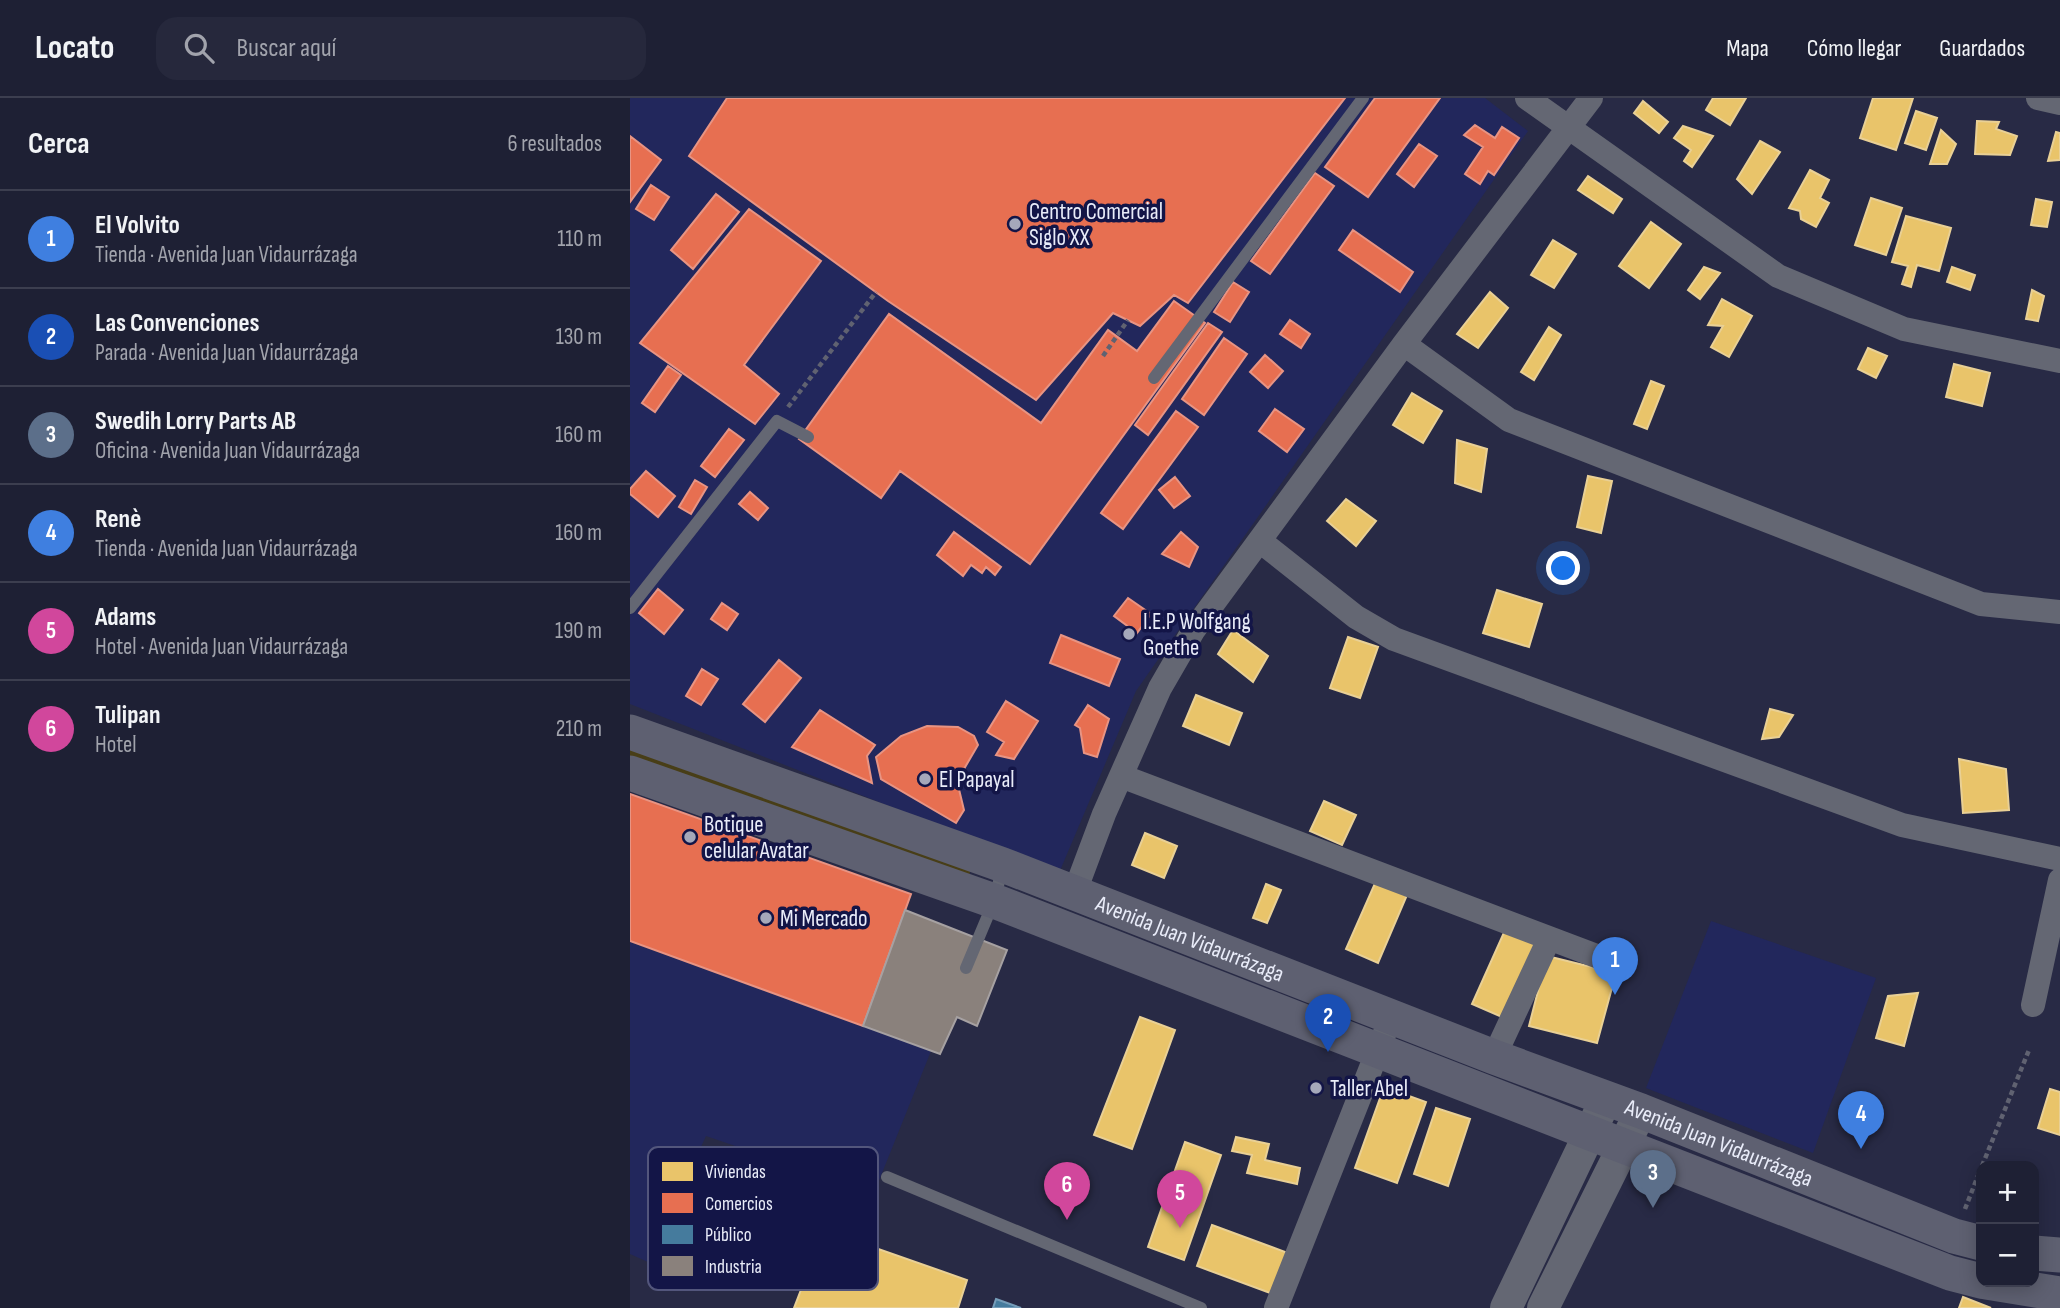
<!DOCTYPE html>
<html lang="es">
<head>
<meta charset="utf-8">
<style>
  body { margin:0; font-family:"Sofia Sans Condensed",sans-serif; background:#26283c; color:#f1f3f6 }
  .controls { position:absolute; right:21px; bottom:21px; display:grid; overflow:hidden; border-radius:14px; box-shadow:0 4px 18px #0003 }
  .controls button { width:63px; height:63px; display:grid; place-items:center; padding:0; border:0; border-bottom:2px solid #3c3e4f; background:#1e2034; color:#f1f3f6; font:35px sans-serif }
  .you { position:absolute; left:934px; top:471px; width:24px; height:24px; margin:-18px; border:5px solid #fff; border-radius:50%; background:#1a73e8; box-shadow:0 0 0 10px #1a73e833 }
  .badge { display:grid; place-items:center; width:46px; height:46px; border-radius:50%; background:#b45309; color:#fff; font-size:23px; font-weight:700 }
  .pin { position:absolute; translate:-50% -58px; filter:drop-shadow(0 2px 4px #0008) }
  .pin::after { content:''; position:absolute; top:37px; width:24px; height:21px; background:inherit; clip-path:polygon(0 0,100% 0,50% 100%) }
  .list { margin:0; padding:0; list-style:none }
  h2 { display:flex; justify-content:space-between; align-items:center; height:91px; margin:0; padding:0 28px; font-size:30px }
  h2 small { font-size:23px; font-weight:400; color:#a1a3ac }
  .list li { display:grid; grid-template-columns:46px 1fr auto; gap:21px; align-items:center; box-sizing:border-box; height:98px; padding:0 28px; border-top:2px solid #3c3e4f }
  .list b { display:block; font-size:26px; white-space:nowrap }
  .list p { margin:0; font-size:23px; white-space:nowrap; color:#a1a3ac }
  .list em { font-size:23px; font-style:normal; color:#a1a3ac }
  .icon { flex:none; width:38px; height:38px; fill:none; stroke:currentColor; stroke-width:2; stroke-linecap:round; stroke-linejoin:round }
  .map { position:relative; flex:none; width:1430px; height:1210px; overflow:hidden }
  header { display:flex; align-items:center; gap:42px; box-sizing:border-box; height:98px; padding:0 35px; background:#1e2034; border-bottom:2px solid #3c3e4f }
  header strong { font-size:33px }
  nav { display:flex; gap:38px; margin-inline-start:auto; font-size:24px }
  .search { width:490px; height:63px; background:#26283c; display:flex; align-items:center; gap:18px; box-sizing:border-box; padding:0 24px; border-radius:21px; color:#a1a3ac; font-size:26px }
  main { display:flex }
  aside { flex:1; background:#1e2034 }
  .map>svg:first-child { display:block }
  .built { fill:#22275c }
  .green { fill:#483e17 }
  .homes { fill:#e9c46a; stroke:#e9d095; stroke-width:2 }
  .shops { fill:#e76f51; stroke:#e89483; stroke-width:2 }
  .public { fill:#457b9d; stroke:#769db9; stroke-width:2 }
  .industry { fill:#8a817c; stroke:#a6a1a2; stroke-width:2 }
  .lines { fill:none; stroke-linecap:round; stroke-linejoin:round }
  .path { stroke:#606271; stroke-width:4.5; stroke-dasharray:5 3.5; stroke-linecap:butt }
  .service { stroke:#646773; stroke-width:12 }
  .minor { stroke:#646773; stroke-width:24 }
  .tertiary { stroke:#646773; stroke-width:32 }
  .secondary { stroke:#5e6071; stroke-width:35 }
  .poi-dot { fill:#a5a8ba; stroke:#131547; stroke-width:2.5 }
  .labels { text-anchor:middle; stroke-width:7; stroke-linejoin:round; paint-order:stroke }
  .poi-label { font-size:23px; fill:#e9ecf9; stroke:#131547; text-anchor:start }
  .street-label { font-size:23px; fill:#e9ecf9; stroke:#131547 }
  .key { fill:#131547; stroke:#53567c; stroke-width:2 }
  .key-label { font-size:19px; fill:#e9ecf9 }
</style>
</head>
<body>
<header>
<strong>Locato</strong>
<div class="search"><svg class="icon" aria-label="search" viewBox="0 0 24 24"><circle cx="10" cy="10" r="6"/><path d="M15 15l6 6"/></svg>Buscar aquí</div>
<nav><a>Mapa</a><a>Cómo llegar</a><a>Guardados</a></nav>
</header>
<main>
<aside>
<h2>Cerca<small>6 resultados</small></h2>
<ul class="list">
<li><span class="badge" style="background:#3f7fe0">1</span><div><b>El Volvito</b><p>Tienda · Avenida Juan Vidaurrázaga</p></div><em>110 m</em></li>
<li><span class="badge" style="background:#1a4fb4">2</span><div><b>Las Convenciones</b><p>Parada · Avenida Juan Vidaurrázaga</p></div><em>130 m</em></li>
<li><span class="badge" style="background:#5c6f8a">3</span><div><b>Swedih Lorry Parts AB</b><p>Oficina · Avenida Juan Vidaurrázaga</p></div><em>160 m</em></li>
<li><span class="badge" style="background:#3f7fe0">4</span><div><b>Renè</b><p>Tienda · Avenida Juan Vidaurrázaga</p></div><em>160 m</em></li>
<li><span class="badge" style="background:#d1479c">5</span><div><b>Adams</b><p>Hotel · Avenida Juan Vidaurrázaga</p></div><em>190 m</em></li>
<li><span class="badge" style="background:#d1479c">6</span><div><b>Tulipan</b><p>Hotel</p></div><em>210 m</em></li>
</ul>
</aside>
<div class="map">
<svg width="1430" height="1210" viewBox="0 0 1430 1210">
  <rect width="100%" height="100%" fill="#282a45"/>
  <path class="built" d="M0 0H855L898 33 506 593 429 775 0 606Z
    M1081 823 1246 880 1183 1055 1016 990Z
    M0 844 301 953 244 1095 76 1038 18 1164 0 1156Z"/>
  <path class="green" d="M0 646 342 767 339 778 0 662Z"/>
  <path class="homes" d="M1083 0H1116L1100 27 1076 12Z
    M1243 0H1283L1266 52 1230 40Z
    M1013 3 1038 24 1029 35 1004 15Z
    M1286 13 1307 20 1296 52 1275 45Z
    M1347 23 1369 24 1366 31 1387 38 1380 57 1345 56Z
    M1053 28 1083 38 1062 69 1054 63 1061 52 1044 40Z
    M1311 32 1326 46 1317 66H1300Z
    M1426 34 1430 35V62L1418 63Z
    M1130 43 1150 54 1122 96 1107 81Z
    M1180 72 1199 82 1190 100 1199 105 1186 129 1171 121 1170 113 1159 110Z
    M958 78 992 101 983 115 948 92Z
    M1241 100 1272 110 1256 157 1225 147Z
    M1406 101 1422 104 1417 129 1401 127Z
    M1276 118 1321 130 1309 173 1287 167 1281 189 1272 186 1278 168 1262 164Z
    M1021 124 1051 146 1019 190 989 168Z
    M923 142 946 156 924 190 901 177Z
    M1074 169 1090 175 1070 201 1058 192Z
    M1322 169 1345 177 1340 192 1317 184Z
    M1402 192 1414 198 1408 223 1396 221Z
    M860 194 878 210 848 250 827 236Z
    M1092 201 1122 218 1099 259 1081 249 1093 228 1078 227Z
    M919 229 931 237 904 282 891 274Z
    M1238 250 1257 258 1246 280 1228 271Z
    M1324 266 1360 275 1352 308 1316 299Z
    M1021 283 1034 288 1017 331 1004 326Z
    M782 295 812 313 793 345 763 327Z
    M827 342 857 351 851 394 825 385Z
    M958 378 982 383 971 435 947 429Z
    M716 401 746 423 726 448 697 423Z
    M867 492 912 506 899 549 853 535Z
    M603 532 638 558 623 584 588 556Z
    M718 539 748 549 730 600 700 590Z
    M566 597 612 615 599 647 553 628Z
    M1140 611 1163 617 1149 639 1132 641Z
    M1329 661 1376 671 1379 712 1333 715Z
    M694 703 726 717 712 747 680 733Z
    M515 735 547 748 534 780 502 767Z
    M746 783 777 797 748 865 716 851Z
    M636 786 651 792 637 825 623 820Z
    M876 830 906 843 872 919 842 906Z
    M917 858 986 875 967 945 899 928Z
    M1288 895 1274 948 1246 940 1258 898Z
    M510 919 545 932 502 1051 464 1037Z
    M754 989 796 1004 767 1085 725 1070Z
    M1420 991 1430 994V1037L1408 1030Z
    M806 1010 840 1021 818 1088 784 1076Z
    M606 1039 639 1046 635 1062 670 1070 667 1086 617 1075 622 1057 602 1053Z
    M555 1044 591 1057 554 1162 518 1149Z
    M582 1127 658 1155 643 1196 567 1168Z
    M194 1132 337 1182 328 1210H164Z
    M1333 1199 1361 1210H1329Z"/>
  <path class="shops" d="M97 0H715L558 205 544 197 510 228 483 215 406 302 258 203 59 58Z
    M745 0H810L738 99 695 69Z
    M845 27 865 40 872 29 889 40 864 77 858 73 850 86 835 76 853 49 834 37Z
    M0 38 31 62 0 104Z
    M789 46 807 58 784 89 767 76Z
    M685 75 704 88 640 176 621 163Z
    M21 87 39 99 24 122 6 111Z
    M86 96 109 114 63 171 41 152Z
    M119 111 191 163 114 267 149 296 125 326 10 245Z
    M723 132 783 174 770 194 709 152Z
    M603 184 619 194 600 224 584 214Z
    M544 203 575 225 400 466 270 373 251 400 169 341 259 216 411 325 478 232 507 253Z
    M660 222 680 236 671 250 650 236Z
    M578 225 592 234 518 337 505 327Z
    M594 240 617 256 574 317 552 301Z
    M635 257 653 273 638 290 620 274Z
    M38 268 51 277 25 314 12 305Z
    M645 311 674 331 657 354 629 333Z
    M546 313 568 329 493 431 471 415Z
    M99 331 114 342 85 379 71 368Z
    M16 373 45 398 28 419 0 396V391Z
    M545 379 560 398 544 410 529 392Z
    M65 382 77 389 61 416 49 409Z
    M120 394 138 410 128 422 109 406Z
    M324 434 371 469 365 477 356 469 352 475 341 467 333 478 307 457Z
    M551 434 568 449 559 469 532 456Z
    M28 491 53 512 34 536 9 515Z
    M498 500 521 516 507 535 484 518Z
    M92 505 108 516 97 532 81 521Z
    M431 537 490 561 479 588 420 565Z
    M149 562 171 580 135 624 113 606Z
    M72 571 88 581 71 607 56 598Z
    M376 603 408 623 384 661 366 657 374 644 357 634Z
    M458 607 479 621 467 659 454 655 450 630 445 627Z
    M190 612 245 647 237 658 242 685 162 649Z
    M297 628 328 629 344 638 348 647 327 683 334 712 326 725 251 681 246 659 271 638Z
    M0 696 281 796 233 928 0 843Z"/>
  <path class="public" d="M366 1201 391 1210H363Z"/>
  <path class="industry" d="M275 812 377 852 347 928 327 919 310 956 233 928Z"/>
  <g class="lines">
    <path class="path" d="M473 258 498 222
      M158 309 246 194
      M1352 1068 1399 952
      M1335 1111 1351 1070"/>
    <path class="service" d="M524 280 733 0
      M0 510 147 323 178 339
      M336 870 364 803 373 768
      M257 1079 571 1210"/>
    <path class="minor" d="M897 0 1148 178 1274 231 1430 263
      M1408 0 1430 5
      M774 246 879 322 1351 506 1430 514
      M630 443 726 519 764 541 1272 727 1430 761
      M491 678 985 865
      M444 796 474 716 530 590 563 533 774 246 961 0
      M1403 907 1430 782
      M864 959 919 841
      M646 1210 754 937"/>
    <path class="tertiary" d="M876 1210 976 1001
      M913 1210 1011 1013"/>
    <g class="secondary">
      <path id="s1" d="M0 634 373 767 864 959 1011 1013 1324 1138 1351 1145"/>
      <path d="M0 675 364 803 1320 1175 1351 1183"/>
      <path d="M1404 1155 1430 1157"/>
      <path d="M1356 1184 1430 1196"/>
    </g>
  </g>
  <g class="poi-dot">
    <circle cx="385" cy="126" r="7"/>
    <circle cx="499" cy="536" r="7"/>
    <circle cx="295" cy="681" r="7"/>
    <circle cx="60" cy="739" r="7"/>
    <circle cx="136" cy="820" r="7"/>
    <circle cx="686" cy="990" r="7"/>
  </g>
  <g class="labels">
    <g class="poi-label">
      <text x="399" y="121">Centro Comercial<tspan x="399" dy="26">Siglo XX</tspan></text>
      <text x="513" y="531">I.E.P Wolfgang<tspan x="513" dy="26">Goethe</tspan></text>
      <text x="309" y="689">El Papayal</text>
      <text x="74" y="734">Botique<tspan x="74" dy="26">celular Avatar</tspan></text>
      <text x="150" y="828">Mi Mercado</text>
      <text x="700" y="998">Taller Abel</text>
    </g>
    <g class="street-label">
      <text dy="8" stroke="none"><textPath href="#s1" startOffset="597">Avenida Juan Vidaurrázaga</textPath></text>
      <text dy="8" stroke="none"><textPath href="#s1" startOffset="1164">Avenida Juan Vidaurrázaga</textPath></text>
    </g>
  </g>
  <rect x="18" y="1049" width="230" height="143" rx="10" class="key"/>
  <rect x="32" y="1064" width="31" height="19" fill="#e9c46a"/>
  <rect x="32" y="1095" width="31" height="20" fill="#e76f51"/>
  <rect x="32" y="1127" width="31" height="19" fill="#457b9d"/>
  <rect x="32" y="1158" width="31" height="20" fill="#8a817c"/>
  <g class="key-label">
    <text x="75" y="1080">Viviendas</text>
    <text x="75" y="1112">Comercios</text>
    <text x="75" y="1143">Público</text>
    <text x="75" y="1175">Industria</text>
  </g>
</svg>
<div class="controls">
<button>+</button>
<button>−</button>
</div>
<div class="you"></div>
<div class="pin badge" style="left:985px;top:897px;background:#3f7fe0">1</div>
<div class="pin badge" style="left:698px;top:954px;background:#1a4fb4">2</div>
<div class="pin badge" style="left:1023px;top:1110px;background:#5c6f8a">3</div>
<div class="pin badge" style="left:1231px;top:1051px;background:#3f7fe0">4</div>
<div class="pin badge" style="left:550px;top:1130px;background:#d1479c">5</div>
<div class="pin badge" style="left:437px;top:1122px;background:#d1479c">6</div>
</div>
</main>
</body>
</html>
